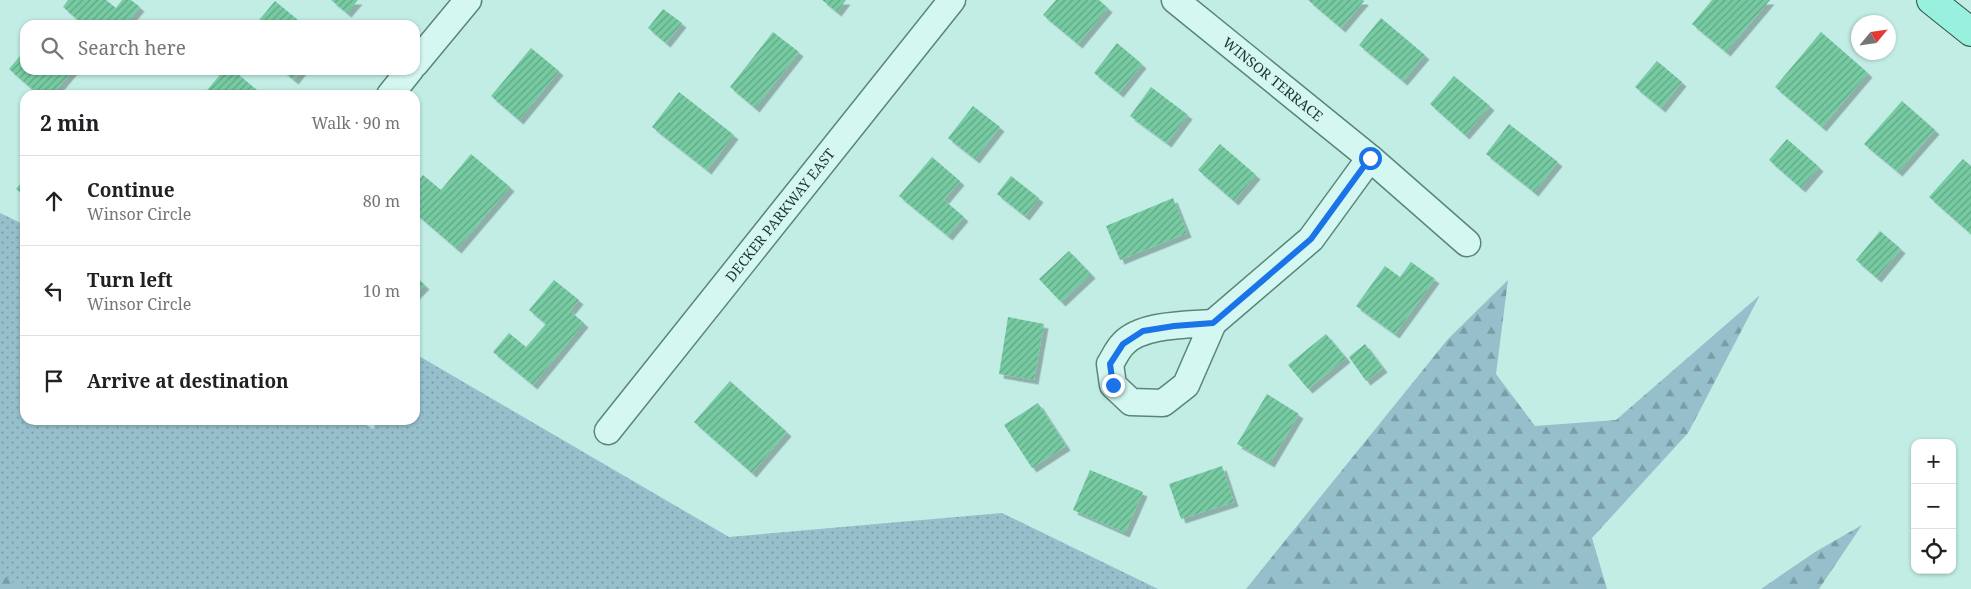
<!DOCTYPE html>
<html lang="en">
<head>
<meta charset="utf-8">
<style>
  body { margin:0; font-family:"Noto Serif",serif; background:#f6f6f6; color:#202124 }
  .controls { position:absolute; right:15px; bottom:15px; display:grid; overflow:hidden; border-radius:10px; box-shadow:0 1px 4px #0004 }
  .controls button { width:45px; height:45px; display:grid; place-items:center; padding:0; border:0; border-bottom:1px solid #e0e0e0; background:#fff; color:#202124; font:25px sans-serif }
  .compass { position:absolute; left:1851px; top:15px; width:45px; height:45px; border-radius:50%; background:#fff; box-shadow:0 1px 4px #0004; rotate:61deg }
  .stop { position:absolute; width:15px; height:15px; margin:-11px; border:4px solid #1a73e8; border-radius:50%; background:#fff }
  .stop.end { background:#1a73e8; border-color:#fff; box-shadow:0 1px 5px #0008 }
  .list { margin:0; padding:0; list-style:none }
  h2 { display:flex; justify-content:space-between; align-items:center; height:65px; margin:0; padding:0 20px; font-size:21px }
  h2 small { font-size:16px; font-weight:400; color:#757577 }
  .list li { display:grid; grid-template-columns:32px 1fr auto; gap:15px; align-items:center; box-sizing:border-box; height:90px; padding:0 20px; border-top:1px solid #e0e0e0 }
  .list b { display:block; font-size:19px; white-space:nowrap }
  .list p { margin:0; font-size:16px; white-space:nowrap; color:#757577 }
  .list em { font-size:16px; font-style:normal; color:#757577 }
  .icon { flex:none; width:28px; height:28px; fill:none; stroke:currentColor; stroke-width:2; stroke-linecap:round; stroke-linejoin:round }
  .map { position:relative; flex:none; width:1971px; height:589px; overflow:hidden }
  .search { position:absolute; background:#fff; box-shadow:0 1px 4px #0004; left:20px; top:20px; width:400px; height:55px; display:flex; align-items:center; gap:12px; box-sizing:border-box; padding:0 18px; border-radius:15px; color:#757577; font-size:19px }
  .panel { position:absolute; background:#fff; box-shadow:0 1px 4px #0004; left:20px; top:90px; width:400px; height:335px; border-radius:15px }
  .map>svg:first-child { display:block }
  .grass { fill:url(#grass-dots) }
  .forest { fill:url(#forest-firs) }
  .building { fill:url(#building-hatch); filter:url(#shadow) }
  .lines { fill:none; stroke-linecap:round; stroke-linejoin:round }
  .street-casing { stroke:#598676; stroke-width:29 }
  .primary-casing { stroke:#2d5443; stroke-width:30 }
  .street { stroke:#d4f8f1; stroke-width:26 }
  .primary { stroke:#98f1de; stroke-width:28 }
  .route { stroke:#1a73e8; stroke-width:6 }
  .labels { text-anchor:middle; stroke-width:4.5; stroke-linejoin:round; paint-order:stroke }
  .street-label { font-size:14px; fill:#1d362c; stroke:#d0f5ee }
</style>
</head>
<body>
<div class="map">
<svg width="1971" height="589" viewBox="0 0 1971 589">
  <defs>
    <pattern id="grass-dots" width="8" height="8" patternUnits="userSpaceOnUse" patternTransform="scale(1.25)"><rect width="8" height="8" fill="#95bfcb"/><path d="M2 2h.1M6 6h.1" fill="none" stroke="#799ca5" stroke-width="1.8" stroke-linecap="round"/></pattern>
    <pattern id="forest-firs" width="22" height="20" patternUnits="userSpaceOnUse" patternTransform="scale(1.25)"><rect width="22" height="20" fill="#95bfcb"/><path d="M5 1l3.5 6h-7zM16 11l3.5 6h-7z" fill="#799ca5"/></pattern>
    <pattern id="building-hatch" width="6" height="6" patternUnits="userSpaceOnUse" patternTransform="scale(1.25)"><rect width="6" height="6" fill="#77cba3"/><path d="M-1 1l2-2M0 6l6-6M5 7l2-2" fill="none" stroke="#61a685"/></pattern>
    <filter id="shadow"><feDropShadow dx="4.5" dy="4.5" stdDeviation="0" flood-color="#0004"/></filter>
  </defs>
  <rect width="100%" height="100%" fill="#c1ede5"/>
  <path class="grass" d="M0 213 25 225V420H358L373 429 378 420H415V363L419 356 729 537 1002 513 1158 589H0Z"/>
  <path class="forest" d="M1508 280 1496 374 1535 426 1616 420 1760 295 1688 433 1592 538 1607 589H1246L1448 339Z
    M1862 525 1819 589H1761L1815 552Z
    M0 572 21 589H0Z"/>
  <path class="building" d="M68 0H106L116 8 122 0H131L140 7 125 25H84L63 7Z
    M331 0H358L347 13Z
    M822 0H846L837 12Z
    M1056 0H1099L1108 8 1078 44 1043 15Z
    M1308 0H1363L1364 1 1341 28Z
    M1712 0H1770L1726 52 1692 24Z
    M275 1 304 25H255Z
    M663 9 682 23 666 43 648 28Z
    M1381 18 1425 55 1403 81 1359 45Z
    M773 32 799 52 755 108 730 87Z
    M1821 32 1868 73 1822 127 1775 87Z
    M1117 43 1142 64 1119 93 1094 73Z
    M531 48 559 71 519 120 491 96Z
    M25 50V70H73L52 95H39L9 69Z
    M1657 61 1682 82 1661 108 1635 87Z
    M224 70H233L263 95H203Z
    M282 70H302L294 80Z
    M1454 76 1490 106 1465 135 1430 104Z
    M1151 87 1188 115 1167 143 1130 116Z
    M679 92 734 135 707 170 652 127Z
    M1902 101 1935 130 1898 172 1864 144Z
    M973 106 1000 127 975 159 948 138Z
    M1509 124 1558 162 1534 192 1486 154Z
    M1787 139 1819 167 1801 188 1769 160Z
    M1220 144 1256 175 1234 201 1198 170Z
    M471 154 510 187 457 249 415 213V185L423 175 441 190Z
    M932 157 960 181 944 200 964 217 948 236 899 196Z
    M1963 159 1971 166V234L1929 197Z
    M1011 176 1039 198 1025 216 997 194Z
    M25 178V196L16 189Z
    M1173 198 1187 233 1120 260 1106 226Z
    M1880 231 1901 249 1877 278 1856 260Z
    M1069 251 1091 274 1061 302 1039 279Z
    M1411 262 1435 279 1395 334 1356 306 1385 266 1400 277Z
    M415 276 425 285 415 295Z
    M554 280 579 300 570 311 584 323 533 385 493 352 509 333 526 347 546 324 529 310Z
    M1008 317 1044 324 1034 380 999 374Z
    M1326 334 1346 358 1308 389 1288 365Z
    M1365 344 1383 368 1366 381 1349 357Z
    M730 381 787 432 752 473 694 422Z
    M1267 394 1299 414 1270 463 1237 444Z
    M1038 403 1066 446 1032 468 1004 425Z
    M1222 466 1234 502 1181 519 1169 484Z
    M1090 470 1143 492 1125 533 1073 510Z"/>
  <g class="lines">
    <g class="street-casing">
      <g id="street">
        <path id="s1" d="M1175 0 1370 158 1467 243"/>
        <path d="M415 64 468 0"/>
        <path d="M390 95 410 70"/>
        <path d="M1213 323 1186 385 1163 403 1131 402 1113 385 1110 364C1114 358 1117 350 1123 344 1141 324 1187 325 1213 323Z"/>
        <path d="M1213 323 1311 239 1370 158"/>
        <path id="s2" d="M608 431 952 0"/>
      </g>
    </g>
    <g class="primary-casing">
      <path id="primary" d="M1931 0 1971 32"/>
    </g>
    <use href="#street" class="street"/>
    <use href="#primary" class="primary"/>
  </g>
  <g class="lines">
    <path class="route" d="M1113 385 1110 364 1123 344 1143 331 1174 326 1213 323 1311 239 1370 158"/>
  </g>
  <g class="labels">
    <g class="street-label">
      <text dy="5" stroke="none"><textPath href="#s1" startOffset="126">WINSOR TERRACE</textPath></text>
      <text dy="5" stroke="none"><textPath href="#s2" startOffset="276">DECKER PARKWAY EAST</textPath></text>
    </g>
  </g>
</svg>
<div class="controls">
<button>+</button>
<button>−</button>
<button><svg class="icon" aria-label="locate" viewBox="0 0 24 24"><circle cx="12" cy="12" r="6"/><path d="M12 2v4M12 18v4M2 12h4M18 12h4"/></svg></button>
</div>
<svg class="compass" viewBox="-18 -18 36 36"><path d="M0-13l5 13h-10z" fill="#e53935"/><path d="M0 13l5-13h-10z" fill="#757577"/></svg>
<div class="stop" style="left:1370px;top:158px"></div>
<div class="stop end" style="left:1113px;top:385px"></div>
<div class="search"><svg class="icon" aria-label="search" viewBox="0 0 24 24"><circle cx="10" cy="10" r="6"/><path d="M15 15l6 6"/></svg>Search here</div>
<section class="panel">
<h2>2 min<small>Walk · 90 m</small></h2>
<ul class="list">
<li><svg class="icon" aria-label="ahead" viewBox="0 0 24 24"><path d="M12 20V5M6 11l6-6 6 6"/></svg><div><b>Continue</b><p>Winsor Circle</p></div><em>80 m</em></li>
<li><svg class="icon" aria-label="left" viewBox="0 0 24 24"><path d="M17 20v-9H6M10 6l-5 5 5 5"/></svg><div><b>Turn left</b><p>Winsor Circle</p></div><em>10 m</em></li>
<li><svg class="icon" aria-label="arrive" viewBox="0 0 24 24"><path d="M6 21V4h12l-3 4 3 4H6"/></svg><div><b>Arrive at destination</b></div></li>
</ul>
</section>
</div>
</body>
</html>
